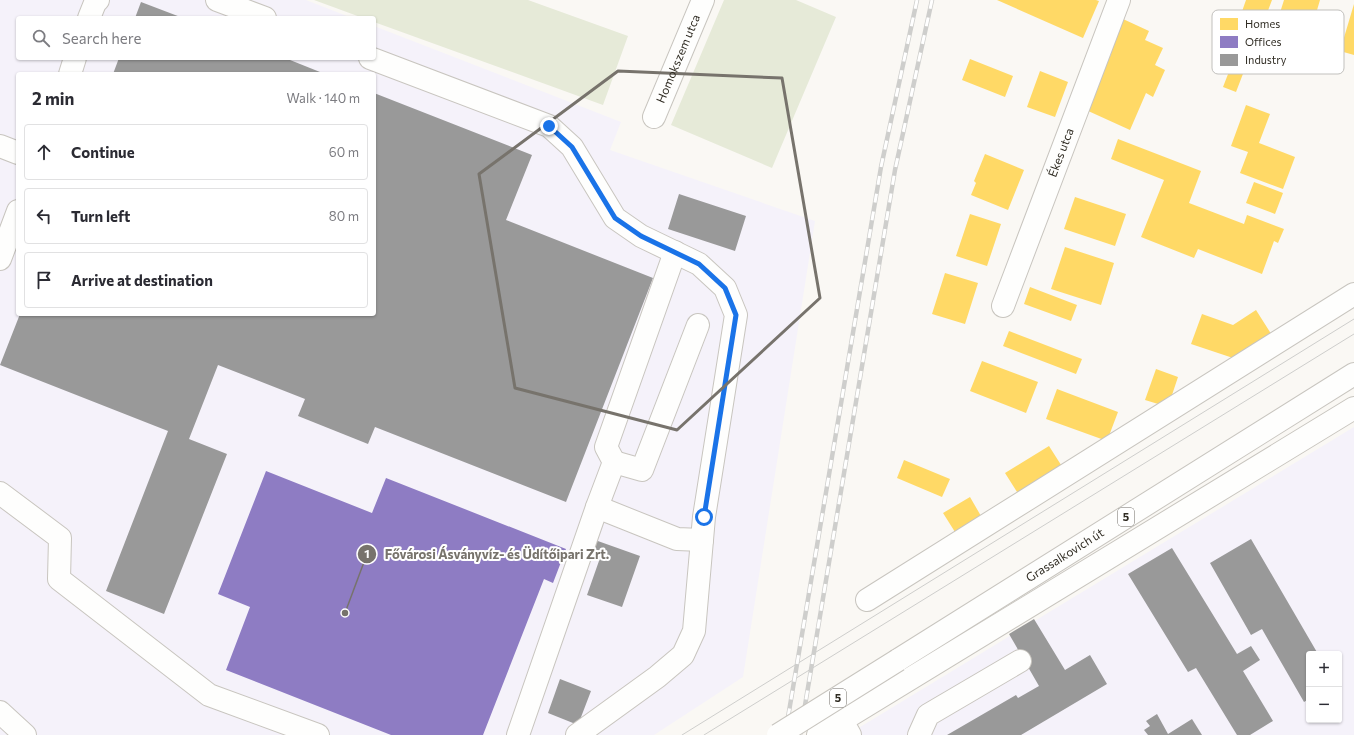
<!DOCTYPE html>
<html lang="en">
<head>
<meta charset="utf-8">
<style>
  body { margin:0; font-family:Commissioner,sans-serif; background:#f7f7f7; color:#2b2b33 }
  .controls { position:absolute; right:12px; bottom:12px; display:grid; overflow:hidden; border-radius:4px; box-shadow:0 1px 3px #0004 }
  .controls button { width:36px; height:36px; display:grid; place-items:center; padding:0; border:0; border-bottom:1px solid #e1e1e2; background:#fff; color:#2b2b33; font:20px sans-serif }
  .stop { position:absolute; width:12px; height:12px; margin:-9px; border:3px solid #1a73e8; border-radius:50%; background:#fff }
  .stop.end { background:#1a73e8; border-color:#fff; box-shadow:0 1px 4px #0008 }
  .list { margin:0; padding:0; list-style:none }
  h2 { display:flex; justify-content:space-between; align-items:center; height:52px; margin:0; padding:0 16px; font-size:17px }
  h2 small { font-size:13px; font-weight:400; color:#7c7c81 }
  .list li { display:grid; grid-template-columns:26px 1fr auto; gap:12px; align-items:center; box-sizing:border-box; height:56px; margin:0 8px 8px; padding:0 8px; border:1px solid #e1e1e2; border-radius:4px }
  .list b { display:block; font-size:15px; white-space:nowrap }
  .list em { font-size:13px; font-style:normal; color:#7c7c81 }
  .icon { flex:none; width:22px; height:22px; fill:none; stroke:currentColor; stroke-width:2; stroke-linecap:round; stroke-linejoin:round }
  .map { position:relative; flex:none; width:1354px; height:735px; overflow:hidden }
  .search { position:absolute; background:#fff; box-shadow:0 1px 3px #0004; left:16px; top:16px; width:360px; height:44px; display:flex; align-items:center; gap:10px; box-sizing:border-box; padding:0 14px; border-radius:4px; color:#7c7c81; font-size:15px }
  .panel { position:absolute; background:#fff; box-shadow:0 1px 3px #0004; left:16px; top:72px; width:360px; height:244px; border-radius:4px }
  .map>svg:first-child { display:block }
  .industrial { fill:#f5f2fa; fill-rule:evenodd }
  .green { fill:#e6ead8 }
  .homes { fill:#ffd966 }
  .offices { fill:#8e7cc3 }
  .industry { fill:#999 }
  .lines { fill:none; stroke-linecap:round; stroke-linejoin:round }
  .minor-casing { stroke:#c8c5bf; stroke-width:24 }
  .major-casing { stroke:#c8c5bf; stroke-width:24 }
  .minor { stroke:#fefefd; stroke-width:22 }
  .major { stroke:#fefefd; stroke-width:22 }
  .tram { stroke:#cececc; stroke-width:1 }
  .rail-casing { stroke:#cececc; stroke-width:4.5 }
  .rail { stroke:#fff; stroke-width:3; stroke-dasharray:9; stroke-linecap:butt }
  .major-bridge-casing { stroke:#c8c5bf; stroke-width:24; stroke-linecap:butt }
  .major-bridge { stroke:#fefefd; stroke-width:22 }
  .route { stroke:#1a73e8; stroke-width:5 }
  .marked { fill:none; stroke:#77736c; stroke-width:3; stroke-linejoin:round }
  .labels { text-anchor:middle; stroke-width:4; stroke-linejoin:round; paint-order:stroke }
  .shield { fill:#fff; stroke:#6e6b65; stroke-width:1 }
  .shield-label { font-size:11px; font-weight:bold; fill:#302c23 }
  .street-label { font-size:12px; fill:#302c23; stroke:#fff }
  .key { fill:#fff; stroke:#c1c0bd; stroke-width:1 }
  .key-label { font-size:11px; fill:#302c23 }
  .leader { fill:none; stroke:#77736c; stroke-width:1.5 }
  .callout-dot { fill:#77736c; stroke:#fff; stroke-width:1.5 }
  .mark-label { font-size:12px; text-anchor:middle; font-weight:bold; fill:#fff }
  .callout-label { font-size:13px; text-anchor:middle; font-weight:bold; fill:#77736c; stroke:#fff; stroke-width:4; stroke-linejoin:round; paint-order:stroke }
</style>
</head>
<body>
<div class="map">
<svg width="1354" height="735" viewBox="0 0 1354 735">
  <rect width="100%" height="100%" fill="#faf8f4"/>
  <path class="industrial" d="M0 0H306L352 18H18V58H374V26L621 122 610 150 815 221 743 677 654 735H0ZM18 74H374V314H18Z
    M1354 427V735H847ZM1309 654H1339V720H1309Z"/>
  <path class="green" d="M314 0H528L628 36 603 105 374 22V18H363Z
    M724 0H796L836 17 772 168 671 125Z"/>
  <path class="homes" d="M997 0H1096L1099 1 1083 38Z
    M1246 0H1272L1261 29 1239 20Z
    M1284 0H1320L1307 44 1291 39 1289 47 1271 41Z
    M1354 4V55L1340 51Z
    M1123 19 1149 31 1145 40 1163 48 1155 65 1165 70 1153 97 1146 93 1130 130 1086 110 1111 54 1108 53Z
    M1233 30 1261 41 1257 48 1272 54 1264 73 1246 66 1236 92 1223 87 1230 69 1219 65Z
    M970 59 1013 76 1005 97 962 80Z
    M1040 71 1068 82 1055 117 1027 107Z
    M1246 105 1270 114 1259 143 1295 157 1283 189 1240 173 1248 152 1231 146Z
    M1118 139 1201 171 1189 203 1244 224 1247 215 1284 229 1278 243 1274 241 1262 274 1198 249 1194 258 1141 237 1164 180 1111 159Z
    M985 154 1024 170 1008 210 971 195 976 183 974 181Z
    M1254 182 1283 193 1275 214 1246 203Z
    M1075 197 1126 214 1115 246 1064 229Z
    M970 214 1001 224 987 266 956 256Z
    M1065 247 1114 263 1101 305 1051 289Z
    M945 273 978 283 965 324 932 314Z
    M1030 287 1077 305 1071 321 1024 304Z
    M1256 310 1275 340 1242 361 1191 344 1202 314 1233 325Z
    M1009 331 1082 359 1076 374 1003 346Z
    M982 361 1038 382 1026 413 970 391Z
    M1156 369 1178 377 1168 407 1145 400Z
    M1057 389 1118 412 1107 441 1046 419Z
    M1049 446 1063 468 1019 495 1005 473Z
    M904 460 950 479 942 497 897 478Z
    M970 497 981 516 955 532 943 513Z"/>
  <path class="offices" d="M266 471 372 513 386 478 566 549 553 583 544 579 483 735H391L226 670 250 607 218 594Z"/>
  <path class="industry" d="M141 2 183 18H135Z
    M119 58H285L325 74H113Z
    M374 93 532 155 506 220 653 278 566 502 375 427 368 444 298 416 305 399 218 365 189 439 227 454 164 614 106 591 168 431 0 365 20 314H374Z
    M679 194 746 216 735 251 668 229Z
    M1251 539 1318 654H1309V699L1304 702 1262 629 1251 635 1210 563Z
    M595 540 640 556 622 607 587 595 600 558 590 554Z
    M1172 548 1237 654 1251 646 1260 660 1243 671 1273 721 1250 735H1237L1196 668 1188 672 1128 574Z
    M1034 619 1065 670 1090 655 1107 684 1021 735H947L1016 695 1018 698 1039 686 1009 634Z
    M560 679 591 691 578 725 548 713Z
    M1157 714 1168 734 1192 719 1202 735H1148L1144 730 1150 726 1146 721Z"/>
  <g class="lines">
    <g class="minor-casing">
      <g id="minor">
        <path d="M217 0 265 18"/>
        <path d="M89 18 95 3 98 0"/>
        <path d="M370 58 549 126 572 147 615 218 641 236 699 264 725 288 736 315 704 517 694 631 683 655 657 677 577 735"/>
        <path d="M70 74 75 58"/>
        <path id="s1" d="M654 117 703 0"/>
        <path d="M0 146 18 153"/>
        <path d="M0 259 18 211"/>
        <path id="s2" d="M1003 306 1119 0"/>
        <path d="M614 462 642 470 698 325"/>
        <path d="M0 493 60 538 59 579 209 695 318 735"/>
        <path d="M597 507 677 539 702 540"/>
        <path d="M867 600 1354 294"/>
        <path d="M833 705 850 735"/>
        <path d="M0 712 25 735"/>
        <path d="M518 735 597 507 614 462 606 447 675 252"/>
        <path d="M919 735 928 715 1020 661"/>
      </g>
    </g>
    <g class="major-casing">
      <g id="major">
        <path id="s3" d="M898 660 1354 374"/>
        <path d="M818 735 1354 408"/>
      </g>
    </g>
    <use href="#minor" class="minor"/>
    <use href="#major" class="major"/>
    <path class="tram" d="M682 735 1354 319
      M704 735 1354 334"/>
    <g class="rail-casing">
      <path id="rail" d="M785 735 881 167 917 0
        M800 735 895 170 932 0"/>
    </g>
    <use href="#rail" class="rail"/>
    <g class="major-bridge-casing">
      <path id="major-bridge" d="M778 735 898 660"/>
    </g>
    <use href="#major-bridge" class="major-bridge"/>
  </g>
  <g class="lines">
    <path class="route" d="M549 126 572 147 615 218 641 236 699 264 725 288 736 315 704 517"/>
  </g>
  <path class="marked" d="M618 71 782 78 820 298 677 430 515 388 479 174Z"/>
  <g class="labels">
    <g class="shield">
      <rect x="1118" y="508" width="16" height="18" rx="3"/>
      <rect x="830" y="689" width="16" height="18" rx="3"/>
    </g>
    <g class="shield-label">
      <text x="1126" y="521">5</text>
      <text x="838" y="702">5</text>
    </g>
    <g class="street-label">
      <text dy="4" stroke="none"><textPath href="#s1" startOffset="63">Homokszem utca</textPath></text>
      <text dy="4" stroke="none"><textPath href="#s2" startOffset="164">Ékes utca</textPath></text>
      <text dy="4" stroke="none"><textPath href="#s3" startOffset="197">Grassalkovich út</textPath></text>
    </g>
  </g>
  <rect x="1212" y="10" width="132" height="64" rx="6" class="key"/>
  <rect x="1220" y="18" width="18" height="12" fill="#ffd966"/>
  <rect x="1220" y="36" width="18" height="12" fill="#8e7cc3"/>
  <rect x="1220" y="54" width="18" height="12" fill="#999"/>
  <g class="key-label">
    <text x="1245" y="28">Homes</text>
    <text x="1245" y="46">Offices</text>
    <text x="1245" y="64">Industry</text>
  </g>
  <path class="leader" d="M345 613L367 554"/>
  <g class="callout-dot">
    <circle cx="345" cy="613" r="4"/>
    <circle cx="367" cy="554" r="10"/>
  </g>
  <g class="mark-label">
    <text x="367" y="558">1</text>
  </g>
  <g class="callout-label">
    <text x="497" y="559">Fővárosi Ásványvíz- és Üdítőipari Zrt.</text>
  </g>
</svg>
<div class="controls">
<button>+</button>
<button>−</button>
</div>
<div class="stop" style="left:704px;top:517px"></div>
<div class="stop end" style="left:549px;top:126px"></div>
<div class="search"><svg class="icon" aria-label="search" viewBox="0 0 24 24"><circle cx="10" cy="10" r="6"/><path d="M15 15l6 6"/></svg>Search here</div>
<section class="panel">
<h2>2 min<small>Walk · 140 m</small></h2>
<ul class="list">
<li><svg class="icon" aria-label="ahead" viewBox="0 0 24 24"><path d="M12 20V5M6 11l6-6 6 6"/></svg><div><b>Continue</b></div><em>60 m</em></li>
<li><svg class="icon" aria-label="left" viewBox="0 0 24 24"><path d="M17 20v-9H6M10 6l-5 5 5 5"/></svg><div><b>Turn left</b></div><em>80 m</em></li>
<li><svg class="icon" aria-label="arrive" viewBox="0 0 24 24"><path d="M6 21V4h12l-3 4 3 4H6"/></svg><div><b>Arrive at destination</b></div></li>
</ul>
</section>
</div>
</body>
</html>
